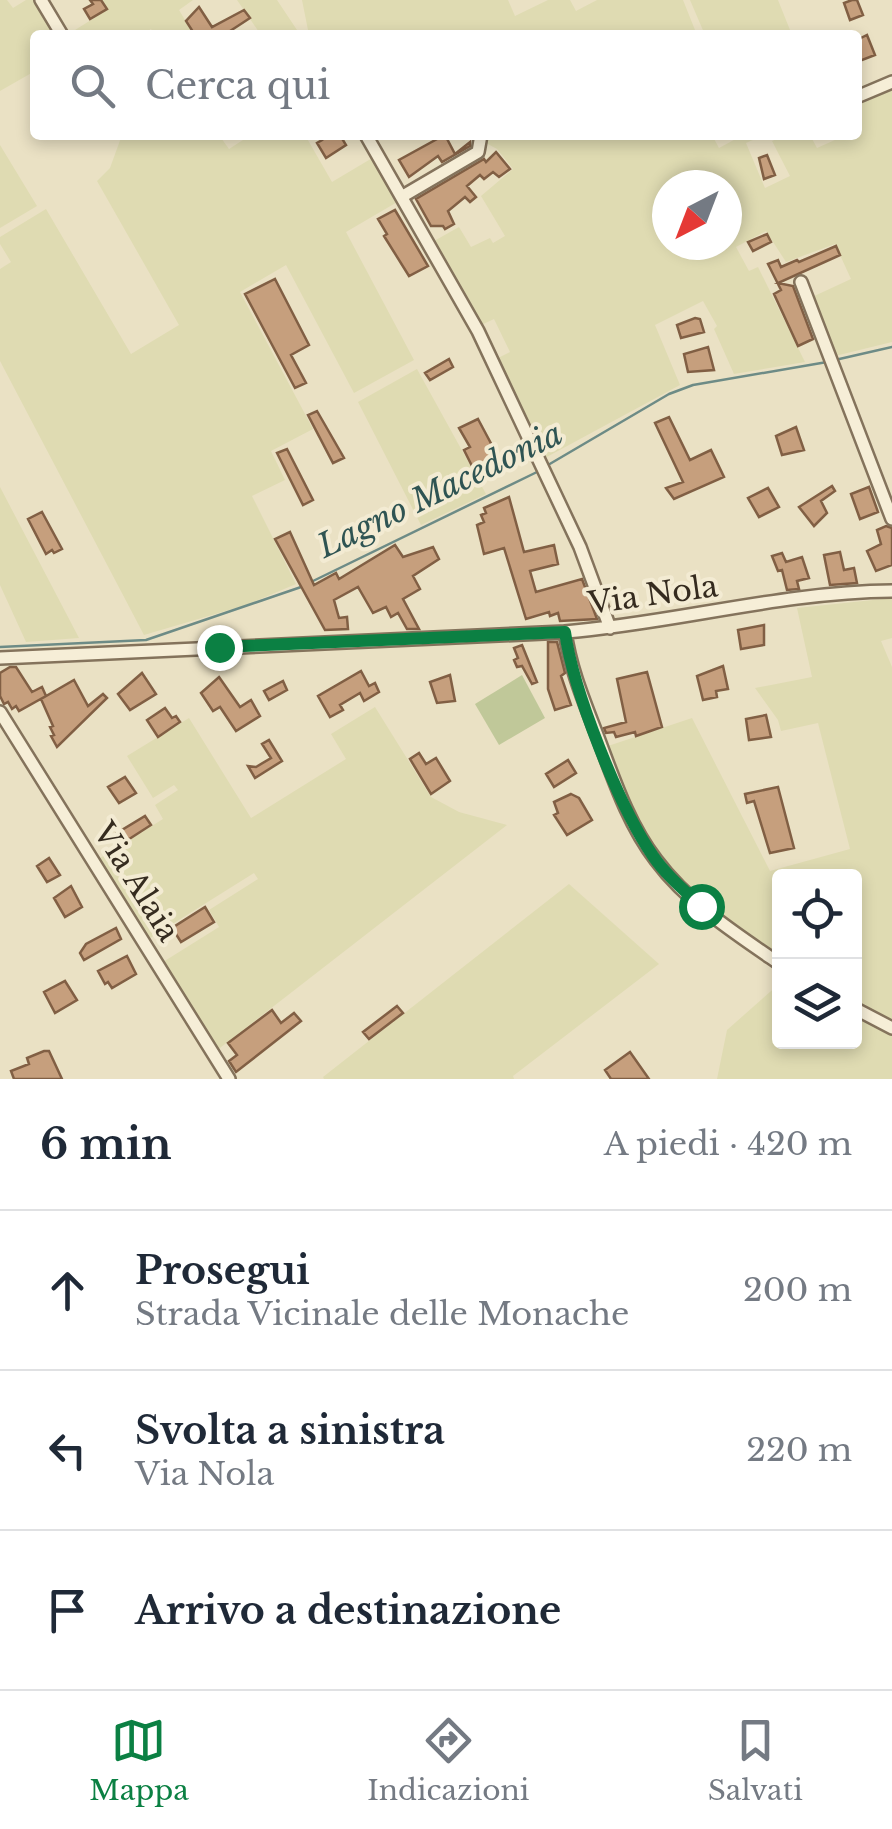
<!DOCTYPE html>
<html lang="it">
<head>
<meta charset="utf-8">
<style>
  body { margin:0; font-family:"Libre Baskerville",serif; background:#f6f6f7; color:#1f2937 }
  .controls { position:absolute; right:30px; bottom:30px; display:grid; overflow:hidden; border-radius:10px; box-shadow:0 5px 15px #0003 }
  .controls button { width:90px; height:90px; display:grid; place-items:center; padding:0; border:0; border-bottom:2px solid #e0e1e3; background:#fff; color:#1f2937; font:50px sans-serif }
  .compass { position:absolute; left:652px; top:170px; width:90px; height:90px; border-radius:50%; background:#fff; box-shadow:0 5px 15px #0003; rotate:222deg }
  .stop { position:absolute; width:30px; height:30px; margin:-22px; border:8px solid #0b8043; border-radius:50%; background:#fff }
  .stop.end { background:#0b8043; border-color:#fff; box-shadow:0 2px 10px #0008 }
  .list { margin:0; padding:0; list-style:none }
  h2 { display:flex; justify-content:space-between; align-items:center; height:130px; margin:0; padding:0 40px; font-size:42px }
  h2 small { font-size:32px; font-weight:400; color:#747a83 }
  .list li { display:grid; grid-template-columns:65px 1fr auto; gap:30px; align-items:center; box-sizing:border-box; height:160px; padding:0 40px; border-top:2px solid #e0e1e3 }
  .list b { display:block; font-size:38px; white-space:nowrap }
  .list p { margin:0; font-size:32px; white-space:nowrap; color:#747a83 }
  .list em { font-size:32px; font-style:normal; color:#747a83 }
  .icon { flex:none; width:55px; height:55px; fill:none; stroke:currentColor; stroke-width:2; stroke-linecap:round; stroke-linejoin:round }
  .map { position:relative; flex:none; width:892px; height:1079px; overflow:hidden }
  .search { position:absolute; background:#fff; box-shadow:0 5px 15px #0003; left:30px; right:30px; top:30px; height:110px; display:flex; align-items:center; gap:25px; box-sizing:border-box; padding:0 35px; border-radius:10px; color:#747a83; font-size:38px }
  .sheet { height:610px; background:#fff }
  nav { display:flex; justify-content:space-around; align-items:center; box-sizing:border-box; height:140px; border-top:2px solid #e0e1e3; background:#fff; font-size:28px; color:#747a83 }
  nav a { display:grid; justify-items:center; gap:5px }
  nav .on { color:#0b8043 }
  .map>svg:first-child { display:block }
  .farmland { fill:#dfdbb2; fill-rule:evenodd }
  .green { fill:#c0c899 }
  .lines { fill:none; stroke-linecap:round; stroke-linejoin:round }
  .stream { stroke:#6d8b86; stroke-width:2.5 }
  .building { fill:#c69f7d; stroke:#815f44; stroke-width:2.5 }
  .minor-casing { stroke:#84735c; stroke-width:16 }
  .minor { stroke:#f6eed7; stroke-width:11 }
  .route { stroke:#0b8043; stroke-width:12 }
  .labels { text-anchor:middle; stroke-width:8; stroke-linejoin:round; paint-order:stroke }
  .street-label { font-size:30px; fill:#352b1f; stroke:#f3ebd3 }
  .water-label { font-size:32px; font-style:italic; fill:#2f5453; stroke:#f3ebd3 }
</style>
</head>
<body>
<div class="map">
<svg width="892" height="1079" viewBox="0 0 892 1079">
  <rect width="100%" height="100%" fill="#eae1c4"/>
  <path class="farmland" d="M0 0H7L13 8 26 0H37L59 35H35V71L0 91Z
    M102 0H193L179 10 194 35H170L168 32 155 35 151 29 142 35H67L107 10Z
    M237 0H277L299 33 261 35Z
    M302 0H508L515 16 548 0H570L576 11 597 0H683L697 35H309Z
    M690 0H778L792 35H705Z
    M892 84V342L835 356 810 298 851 279 835 244 786 262 766 231 736 247 749 271 758 267 805 362 734 374 714 329 717 326 703 301 655 325 680 385 543 459 496 359 510 352 494 319 479 326 434 241 459 227 471 247 490 238 493 243 505 236 481 196 513 169 497 149 486 143V135H712L719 148 743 135H764L746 143 765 188 790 176 772 141 786 135H810L817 148 846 135H857L860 128 857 100ZM667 185H727V245H667Z
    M122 135H219L229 149 246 138 245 135H305L332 182 374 157 399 201 346 232 414 360 354 393 286 265 240 292 313 429 271 451 285 480 252 496 296 584 246 605 144 635 0 361V269L11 262 0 244V237L46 209 131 354 179 325 97 181 110 168Z
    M0 145 37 206 0 228Z
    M417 369 486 494 421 525 358 402Z
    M0 488V487L79 638 26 642 0 585Z
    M892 598V638L881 641 892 667V1025L855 1004 854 876H780L779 960 713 912 664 865 637 822 605 747 692 718 770 871 850 849 818 723 781 731 778 720 755 688 812 677 797 608Z
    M375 707 431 797 459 812 507 825 216 1051 163 962 219 927 209 910 258 879 254 873 147 940 97 860 163 819 155 805 178 790 174 785 153 798 127 756 189 718 251 818 346 759 331 734Z
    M569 884 659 964 513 1076 514 1079H324L323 1077Z
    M779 984 780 1042H854L855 1010 892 1032V1079H717L727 1030Z"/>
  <path class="green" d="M522 675 545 718 499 745 475 704Z"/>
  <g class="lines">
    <path class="stream" d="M835 360 892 347
      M548 465 669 394 693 385 827 362
      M311 582 537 472
      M0 647 146 640 304 586"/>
  </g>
  <path class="building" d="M90 0H101L107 9 90 19 84 9 93 4Z
    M852 0H857L863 15 850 20 844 3Z
    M199 7 212 27 244 10 250 18 224 35H195L186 21Z
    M867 35 875 55 857 62V40Z
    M319 135H340L346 145 326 158 317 143 322 140Z
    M435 135H445L455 154 470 142V146L442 162 438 156 409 177 399 160 437 139Z
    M496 152 510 169 499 177 493 172 484 179 480 175 467 186 476 197 470 202 465 197 448 211 454 224 445 229 443 226H431L416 199 484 159 486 162Z
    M767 155 775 175 764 179 759 158Z
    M395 210 428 266 409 276 384 236 387 234 378 219Z
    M767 234 771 242 753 251 748 242Z
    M836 246 840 255 778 283 793 286 813 339 798 346 774 294 781 290 768 264 778 260 781 267 797 260 799 262Z
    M275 279 309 345 291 355 306 383 295 388 245 294Z
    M695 318 700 319 704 332 681 338 677 325Z
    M708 347 714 370 688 372 684 354Z
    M449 359 453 367 430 380 425 373Z
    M317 411 344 458 333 463 308 415Z
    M669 417 690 460 711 450 724 477 674 499 666 488 683 482 655 423Z
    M478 419 503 466 478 478 464 450 470 447 459 428Z
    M796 427 804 450 782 455 776 436Z
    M287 449 313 500 303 505 277 453Z
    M832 486 835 491 821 501 827 513 814 526 799 507Z
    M869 487 878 512 860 519 851 494Z
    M768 488 779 507 759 517 748 498Z
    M509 497 524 552 554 545 558 564 530 571 536 592 582 579 597 619 560 621 558 613 550 616 549 612 526 619 504 548 484 554 477 525 484 522 481 515 486 513 484 508Z
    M42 512 62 549 54 553 52 550 46 554 28 519Z
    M886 526 892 528V565L876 571 867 551 881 544 877 530Z
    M290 532 314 585 336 573 339 579 395 545 403 557 433 547 439 559 413 576 420 589 403 599 419 629H407L398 613 391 617 386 607 373 613 358 587 334 600 339 618 347 617 348 629 325 630 275 539Z
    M840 552 844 570 854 568 857 583 830 585 824 555Z
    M782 553 786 562 802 557 809 578 797 581 799 589 787 590 782 570 778 571 772 556Z
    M764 625V645L741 649 738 630Z
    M548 642H557L565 673 561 676 571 705 555 710 548 689Z
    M522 645 537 682 532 684 522 666 517 667 514 660 518 658 514 648Z
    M723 666 728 689 716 691 717 697 703 700 697 676Z
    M10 667H16L32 692 42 687 46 696 19 711 16 706 12 709 8 702 4 704 0 696V673Z
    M361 671 369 686 375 683 379 692 364 701 360 693 340 705 343 710 330 717 318 696Z
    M647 672 662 727 636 736 635 732 616 737 614 732 606 733 604 728 626 722 617 679Z
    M142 673 156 694 130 710 118 694Z
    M450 675 455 701 437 703 430 682Z
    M219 677 240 707 251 700 260 716 236 731 220 707 213 711 201 693Z
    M74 680 88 706 103 694 107 698 57 747 51 736 54 735 50 727 53 726 41 699Z
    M283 681 287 690 269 700 264 691Z
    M165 708 172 718 176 716 180 722 158 737 147 720Z
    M766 715 771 737 749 740 746 719Z
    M269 740 282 761 255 778 248 766 256 767 271 758 262 744Z
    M419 753 426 764 436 758 450 781 431 794 410 759Z
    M568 760 576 773 554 787 546 774Z
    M125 777 136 793 119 803 108 787Z
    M778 787 794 848 770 853 754 801 747 803 745 794Z
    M571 794 579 798 592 820 567 835 554 815 558 813 554 802Z
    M145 816 151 825 123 843 117 833Z
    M49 858 60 875 47 882 37 866Z
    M71 886 82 907 65 917 54 898Z
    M205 907 214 922 181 942 172 928Z
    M116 928 121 939 84 960 80 953 86 944Z
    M127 956 136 974 112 988 108 982 105 984 98 971Z
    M65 981 77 1000 55 1013 44 992Z
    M397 1006 403 1013 369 1039 363 1032Z
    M272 1010 281 1023 294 1013 301 1021 236 1072 229 1061 237 1055 228 1043Z
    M44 1051H49L62 1079H14L11 1071 29 1064 27 1058Z
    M630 1052 649 1079H611L605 1070Z"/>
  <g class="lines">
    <g class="minor-casing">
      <path id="minor" d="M41 0 62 35
        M859 96 892 82
        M366 135 478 331 580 547 610 628
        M403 196 478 152 481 135
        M801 282 892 519
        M565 632C570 668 584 701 597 735 613 777 628 824 656 860 688 903 736 934 780 964
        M0 658 565 632C674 623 782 592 892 591
        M0 712 229 1079
        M854 1008 892 1028"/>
    </g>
    <use href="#minor" class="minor"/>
  </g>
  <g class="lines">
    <path class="route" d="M219 647 565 632C573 690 619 807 653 856 666 875 684 890 701 906"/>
  </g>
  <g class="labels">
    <g class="street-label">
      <text transform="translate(653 595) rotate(-8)" y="10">Via Nola</text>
      <text transform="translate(136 882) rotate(58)" y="10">Via Alaia</text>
    </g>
    <g class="water-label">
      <text transform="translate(440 490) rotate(-26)" y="11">Lagno Macedonia</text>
    </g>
  </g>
</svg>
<div class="controls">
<button><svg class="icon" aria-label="locate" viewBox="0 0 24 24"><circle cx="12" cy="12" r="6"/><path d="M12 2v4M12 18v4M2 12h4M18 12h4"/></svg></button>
<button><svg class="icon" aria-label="layers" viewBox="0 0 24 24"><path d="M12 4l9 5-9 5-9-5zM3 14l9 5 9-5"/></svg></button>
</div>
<svg class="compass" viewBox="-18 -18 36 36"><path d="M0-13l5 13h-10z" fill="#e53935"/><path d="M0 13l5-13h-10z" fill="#747a83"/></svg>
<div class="stop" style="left:701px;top:906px"></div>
<div class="stop end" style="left:219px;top:647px"></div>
<div class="search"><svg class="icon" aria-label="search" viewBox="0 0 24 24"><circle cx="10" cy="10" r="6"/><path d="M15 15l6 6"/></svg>Cerca qui</div>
</div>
<section class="sheet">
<h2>6 min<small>A piedi · 420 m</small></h2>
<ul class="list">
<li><svg class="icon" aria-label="ahead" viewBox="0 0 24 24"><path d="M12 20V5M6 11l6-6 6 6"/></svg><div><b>Prosegui</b><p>Strada Vicinale delle Monache</p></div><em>200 m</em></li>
<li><svg class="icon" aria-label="left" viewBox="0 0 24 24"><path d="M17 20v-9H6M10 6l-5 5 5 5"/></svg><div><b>Svolta a sinistra</b><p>Via Nola</p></div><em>220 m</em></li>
<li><svg class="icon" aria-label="arrive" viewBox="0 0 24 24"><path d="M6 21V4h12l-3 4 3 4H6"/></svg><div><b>Arrivo a destinazione</b></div></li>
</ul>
</section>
<nav>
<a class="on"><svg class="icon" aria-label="map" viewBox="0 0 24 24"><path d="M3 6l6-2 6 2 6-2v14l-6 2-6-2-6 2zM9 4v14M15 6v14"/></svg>Mappa</a>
<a><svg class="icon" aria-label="directions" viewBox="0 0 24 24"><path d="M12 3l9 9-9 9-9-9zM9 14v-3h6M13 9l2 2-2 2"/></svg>Indicazioni</a>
<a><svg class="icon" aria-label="saved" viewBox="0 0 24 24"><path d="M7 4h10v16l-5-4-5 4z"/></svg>Salvati</a>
</nav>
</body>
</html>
